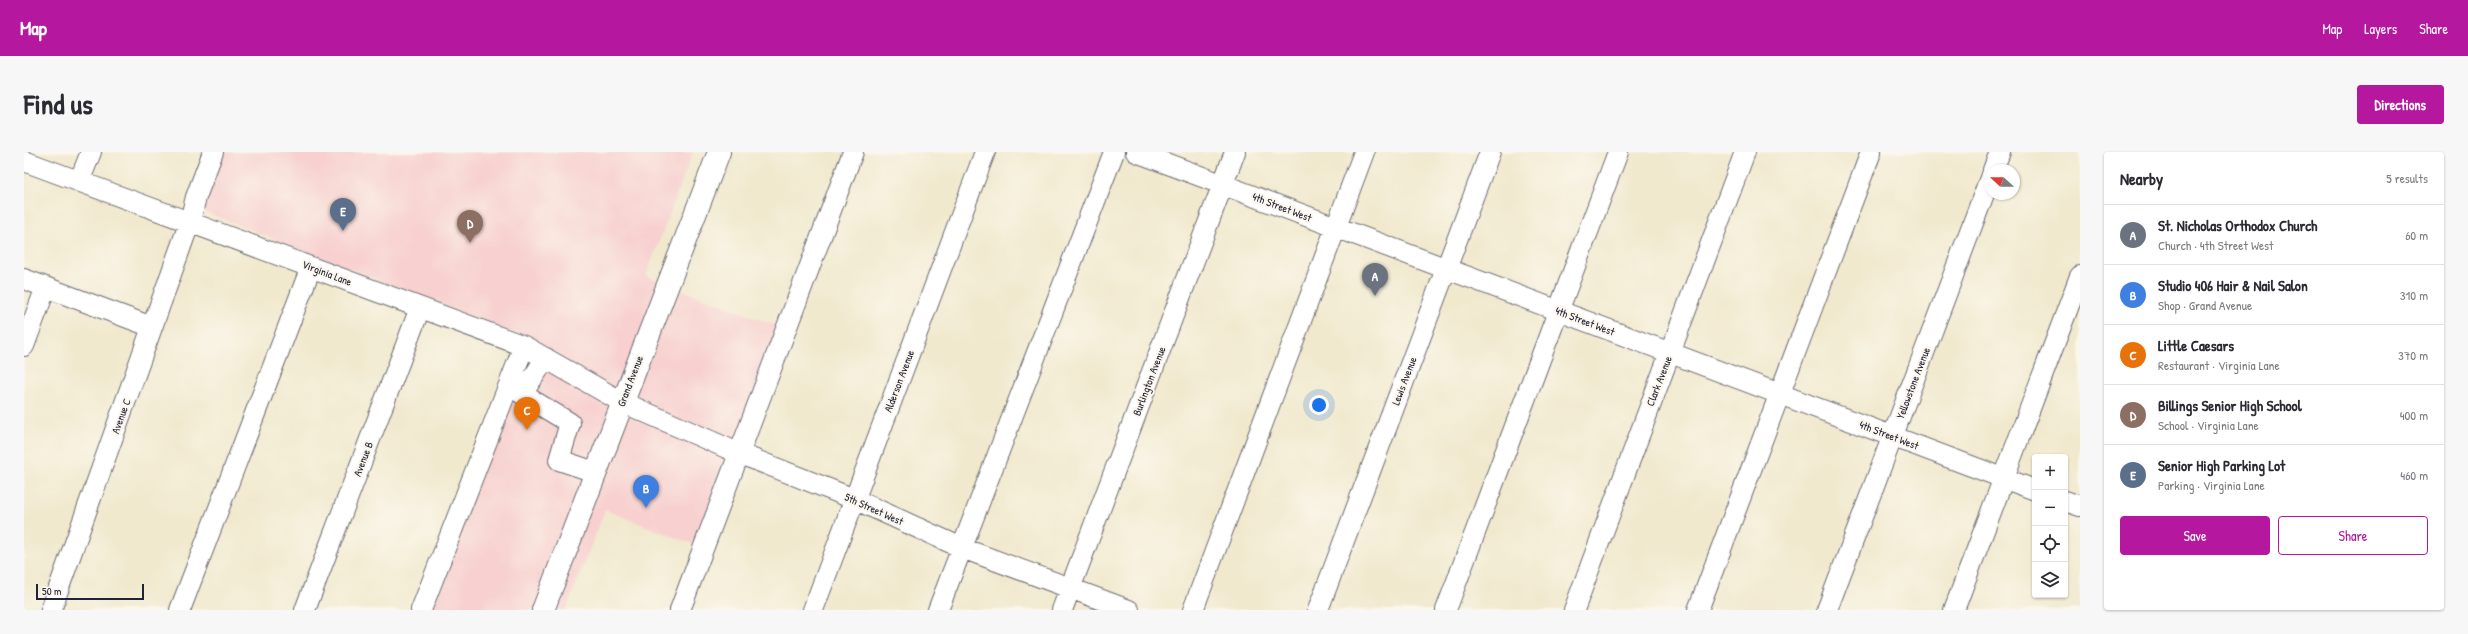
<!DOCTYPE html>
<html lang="en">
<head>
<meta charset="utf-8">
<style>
  body { margin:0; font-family:"Patrick Hand",sans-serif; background:#f7f7f7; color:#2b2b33 }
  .controls { position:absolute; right:12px; bottom:12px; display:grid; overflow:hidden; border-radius:4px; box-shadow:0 1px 3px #0004 }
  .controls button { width:36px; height:36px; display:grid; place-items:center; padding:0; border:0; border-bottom:1px solid #e1e1e2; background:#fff; color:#2b2b33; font:20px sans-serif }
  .compass { position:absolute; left:1960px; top:12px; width:36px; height:36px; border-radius:50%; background:#fff; box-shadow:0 1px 3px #0004; rotate:291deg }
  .scale { position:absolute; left:12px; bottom:10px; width:108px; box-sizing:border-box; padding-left:4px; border:2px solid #22223b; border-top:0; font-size:11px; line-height:14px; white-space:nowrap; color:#22223b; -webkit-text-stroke:3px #fbf7ec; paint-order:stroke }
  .you { position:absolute; left:1295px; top:253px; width:14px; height:14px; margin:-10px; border:3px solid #fff; border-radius:50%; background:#1a73e8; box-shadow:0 0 0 6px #1a73e833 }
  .badge { display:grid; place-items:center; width:26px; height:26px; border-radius:50%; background:#b5179e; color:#fff; font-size:13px; font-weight:700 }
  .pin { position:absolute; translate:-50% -33px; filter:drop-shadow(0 1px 2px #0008) }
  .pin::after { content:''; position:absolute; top:21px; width:14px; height:12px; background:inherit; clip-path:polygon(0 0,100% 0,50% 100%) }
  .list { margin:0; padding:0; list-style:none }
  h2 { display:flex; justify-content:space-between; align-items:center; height:52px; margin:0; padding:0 16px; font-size:17px }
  h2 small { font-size:13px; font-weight:400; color:#7c7c81 }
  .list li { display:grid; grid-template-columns:26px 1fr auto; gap:12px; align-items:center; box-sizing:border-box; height:60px; padding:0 16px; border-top:1px solid #e1e1e2 }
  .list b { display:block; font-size:15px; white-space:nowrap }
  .list p { margin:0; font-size:13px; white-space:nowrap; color:#7c7c81 }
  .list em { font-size:13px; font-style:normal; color:#7c7c81 }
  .actions { display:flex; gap:8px; padding:12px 16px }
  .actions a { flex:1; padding:9px 0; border:1px solid #b5179e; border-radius:4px; text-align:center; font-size:14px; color:#b5179e }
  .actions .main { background:#b5179e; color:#fff }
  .icon { flex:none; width:22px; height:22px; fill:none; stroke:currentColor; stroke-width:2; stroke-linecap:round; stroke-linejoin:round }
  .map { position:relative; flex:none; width:2056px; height:458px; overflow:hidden; border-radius:4px }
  header { display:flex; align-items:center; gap:24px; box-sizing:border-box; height:56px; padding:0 20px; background:#b5179e; color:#fff }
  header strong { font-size:19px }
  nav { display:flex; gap:22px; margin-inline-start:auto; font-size:14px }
  .intro { display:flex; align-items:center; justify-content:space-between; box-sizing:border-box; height:96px; padding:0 24px }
  h1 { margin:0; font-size:28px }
  .button { padding:10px 18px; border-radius:4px; background:#b5179e; color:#fff; font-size:14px; font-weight:700 }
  main { display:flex; gap:24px; padding:0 24px }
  aside { flex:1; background:#fff; border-radius:4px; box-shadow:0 1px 3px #0004 }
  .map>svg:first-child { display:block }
  .built { fill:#f7d0cf }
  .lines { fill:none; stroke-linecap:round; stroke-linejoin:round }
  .minor-casing { stroke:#6a686e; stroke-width:22 }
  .major-casing { stroke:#6a686e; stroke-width:24 }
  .minor { stroke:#fff; stroke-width:20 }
  .major { stroke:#fff; stroke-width:22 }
  .labels { text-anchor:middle; stroke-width:4; stroke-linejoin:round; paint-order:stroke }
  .street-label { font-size:11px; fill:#22223b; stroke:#fbf7ec }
</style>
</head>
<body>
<header>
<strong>Map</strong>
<nav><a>Map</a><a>Layers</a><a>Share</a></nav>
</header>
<div class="intro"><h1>Find us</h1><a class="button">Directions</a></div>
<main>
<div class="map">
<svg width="2056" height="458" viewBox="0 0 2056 458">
  <rect width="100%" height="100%" fill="#fbf7ec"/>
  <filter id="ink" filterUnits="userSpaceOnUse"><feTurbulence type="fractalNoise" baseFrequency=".025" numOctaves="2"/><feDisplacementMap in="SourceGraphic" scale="8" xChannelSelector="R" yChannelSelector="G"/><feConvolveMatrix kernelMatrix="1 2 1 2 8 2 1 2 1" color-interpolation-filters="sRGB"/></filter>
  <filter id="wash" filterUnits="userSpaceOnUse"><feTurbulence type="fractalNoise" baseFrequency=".012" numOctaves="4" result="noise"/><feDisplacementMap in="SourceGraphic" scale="16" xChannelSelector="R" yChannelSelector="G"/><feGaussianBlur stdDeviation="0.9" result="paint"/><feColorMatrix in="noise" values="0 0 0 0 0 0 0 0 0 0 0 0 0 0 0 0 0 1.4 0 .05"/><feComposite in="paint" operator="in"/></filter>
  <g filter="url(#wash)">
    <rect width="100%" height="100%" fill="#f1e9ce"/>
    <path class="built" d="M195 0H669L622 124 761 177 679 396 581 358 542 458H397L504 187 173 57Z"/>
  </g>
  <g filter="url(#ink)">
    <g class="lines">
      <g class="minor-casing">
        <path id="minor" d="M1112 0 2011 338
          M0 9 500 194 598 250 714 301 830 347 938 396 1105 458
          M1969 18 1976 0
          M55 30 67 0
          M0 127 128 175
          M0 194 22 135
          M522 206 498 242 546 271 535 308 571 320
          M2041 349 2056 354
          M27 458 166 69 172 45 189 0
          M156 458 287 115
          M281 458 396 156
          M397 458 500 194
          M656 458 829 0
          M789 458 961 0
          M914 458 1090 0
          M1038 458 1211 0
          M1169 458 1340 0
          M1294 458 1466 0
          M1422 458 1594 0
          M1550 458 1721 0
          M1674 458 1847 0
          M1803 458 1966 26
          M1930 458 2056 124"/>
      </g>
      <g class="major-casing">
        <path id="major" d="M519 458 695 0"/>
      </g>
      <use href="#minor" class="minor"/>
      <use href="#major" class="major"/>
    </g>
  </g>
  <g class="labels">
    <g class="street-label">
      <text transform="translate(1258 55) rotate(21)" y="4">4th Street West</text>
      <text transform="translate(303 121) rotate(21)" y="4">Virginia Lane</text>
      <text transform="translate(1561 169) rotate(21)" y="4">4th Street West</text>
      <text transform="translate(606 229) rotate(-69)" y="4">Grand Avenue</text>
      <text transform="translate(875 229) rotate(-69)" y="4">Alderson Avenue</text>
      <text transform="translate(1125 229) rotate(-69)" y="4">Burlington Avenue</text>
      <text transform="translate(1380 229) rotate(-69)" y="4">Lewis Avenue</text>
      <text transform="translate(1635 229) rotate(-69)" y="4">Clark Avenue</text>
      <text transform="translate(1889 231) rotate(-69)" y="4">Yellowstone Avenue</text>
      <text transform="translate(97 264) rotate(-70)" y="4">Avenue C</text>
      <text transform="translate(1865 283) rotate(21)" y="4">4th Street West</text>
      <text transform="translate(339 307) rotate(-69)" y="4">Avenue B</text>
      <text transform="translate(850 357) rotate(24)" y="4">5th Street West</text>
    </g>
  </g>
</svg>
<div class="controls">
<button>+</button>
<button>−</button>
<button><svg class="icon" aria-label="locate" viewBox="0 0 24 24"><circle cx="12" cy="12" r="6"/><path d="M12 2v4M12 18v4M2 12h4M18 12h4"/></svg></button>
<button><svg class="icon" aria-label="layers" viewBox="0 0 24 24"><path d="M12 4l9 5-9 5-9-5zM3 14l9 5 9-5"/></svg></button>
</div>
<svg class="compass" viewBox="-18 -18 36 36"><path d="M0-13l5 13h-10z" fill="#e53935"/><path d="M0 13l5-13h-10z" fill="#7c7c81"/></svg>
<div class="scale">50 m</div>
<div class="you"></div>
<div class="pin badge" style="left:1351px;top:144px;background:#6b7280">A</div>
<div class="pin badge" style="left:622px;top:356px;background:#3f7fe0">B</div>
<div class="pin badge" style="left:503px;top:278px;background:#e8710a">C</div>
<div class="pin badge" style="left:446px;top:91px;background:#8d6e63">D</div>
<div class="pin badge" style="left:319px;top:79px;background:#5c6f8a">E</div>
</div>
<aside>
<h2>Nearby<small>5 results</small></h2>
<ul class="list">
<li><span class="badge" style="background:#6b7280">A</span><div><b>St. Nicholas Orthodox Church</b><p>Church · 4th Street West</p></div><em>60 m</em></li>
<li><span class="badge" style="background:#3f7fe0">B</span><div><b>Studio 406 Hair &amp; Nail Salon</b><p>Shop · Grand Avenue</p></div><em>310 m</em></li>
<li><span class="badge" style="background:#e8710a">C</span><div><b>Little Caesars</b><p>Restaurant · Virginia Lane</p></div><em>370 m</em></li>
<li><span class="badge" style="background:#8d6e63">D</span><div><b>Billings Senior High School</b><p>School · Virginia Lane</p></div><em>400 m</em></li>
<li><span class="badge" style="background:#5c6f8a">E</span><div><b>Senior High Parking Lot</b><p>Parking · Virginia Lane</p></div><em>460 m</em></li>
</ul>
<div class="actions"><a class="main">Save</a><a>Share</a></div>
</aside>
</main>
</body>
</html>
